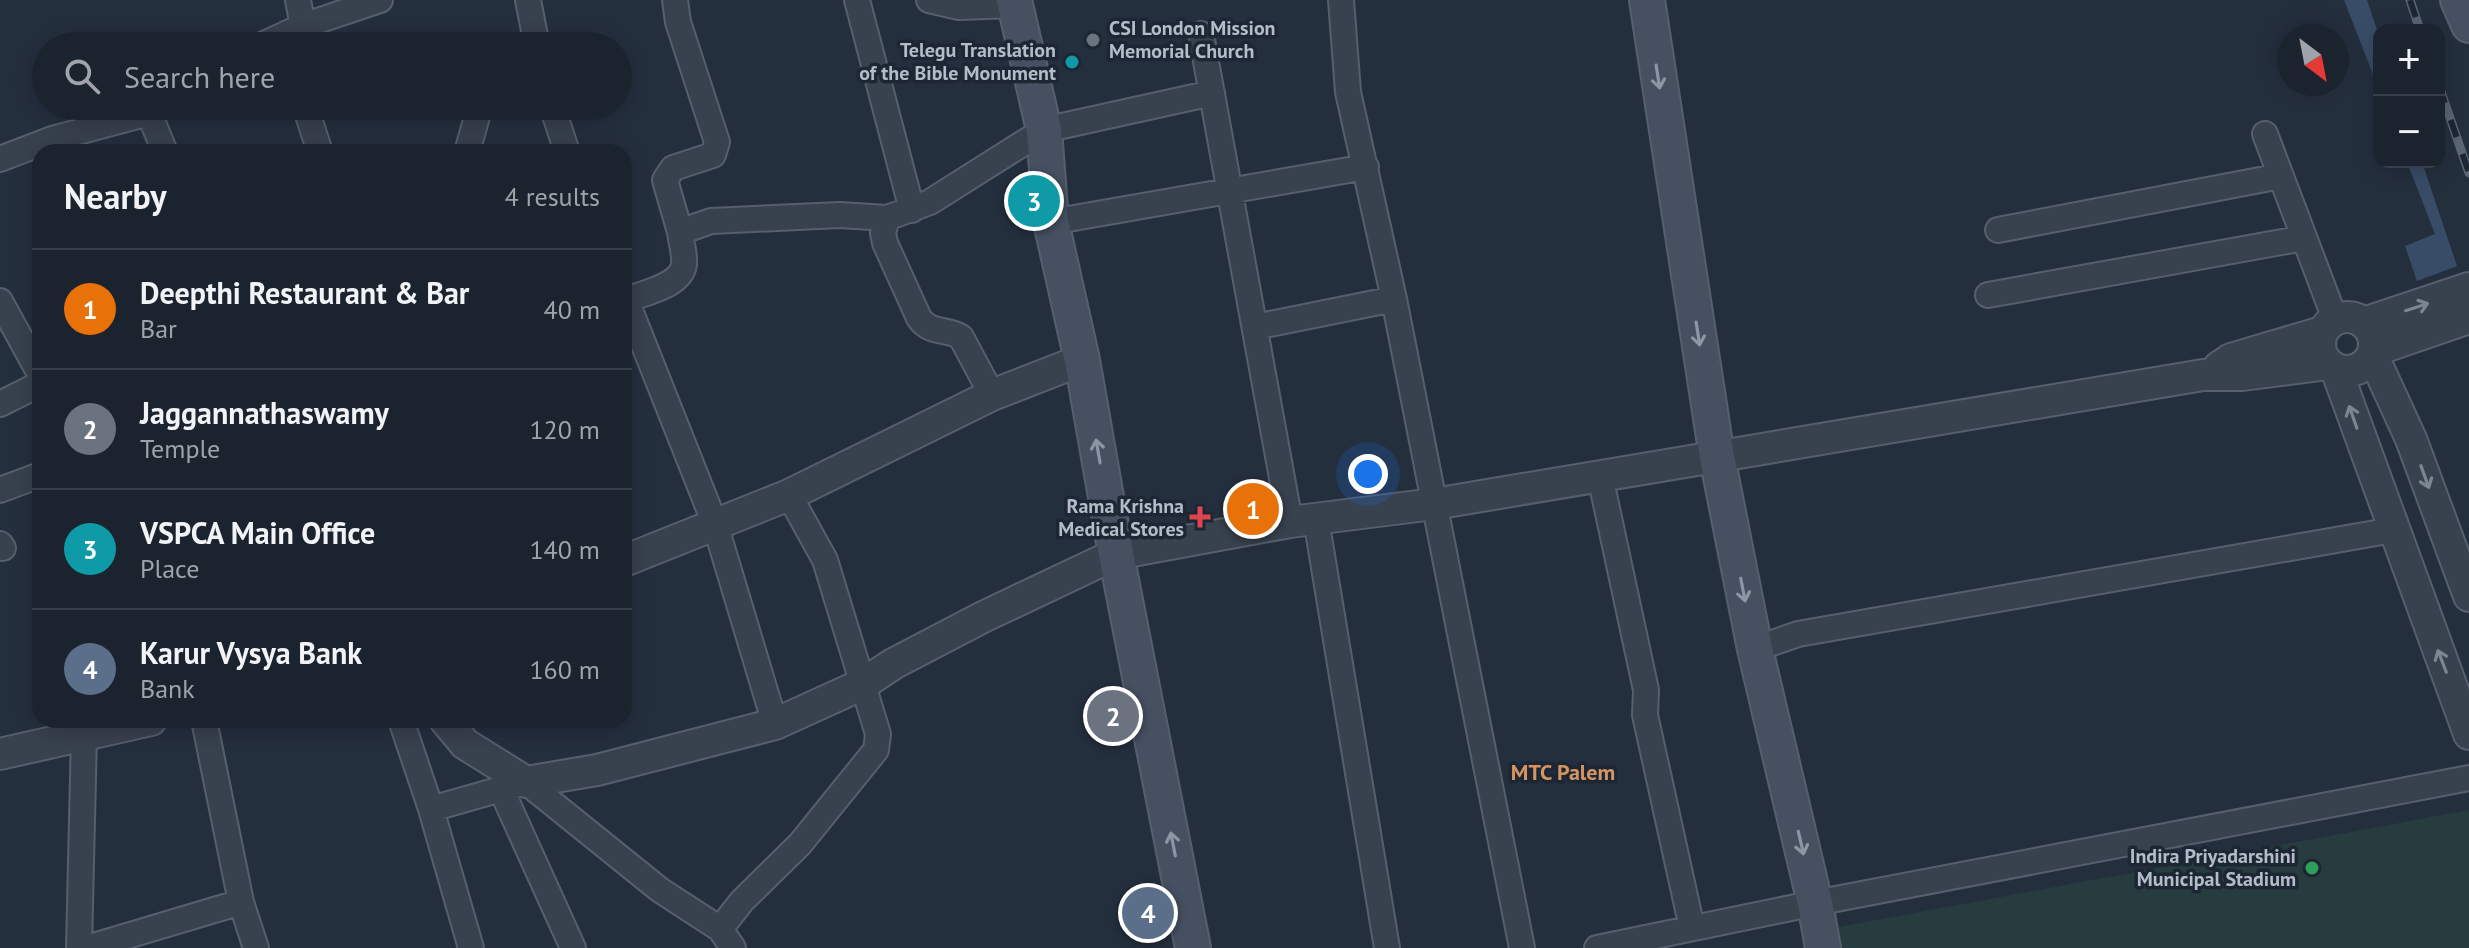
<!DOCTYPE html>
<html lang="en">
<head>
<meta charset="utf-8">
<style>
  body { margin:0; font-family:"PT Sans",sans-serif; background:#242b36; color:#f1f3f6 }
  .controls { position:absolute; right:24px; top:24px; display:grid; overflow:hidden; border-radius:16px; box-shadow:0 4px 20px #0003 }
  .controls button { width:72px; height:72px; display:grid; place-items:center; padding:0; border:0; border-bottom:2px solid #39404a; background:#1b232e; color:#f1f3f6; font:40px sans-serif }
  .compass { position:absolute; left:2277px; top:24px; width:72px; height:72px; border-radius:50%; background:#1b232e; box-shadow:0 4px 20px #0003; rotate:148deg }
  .you { position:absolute; left:1368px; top:474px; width:28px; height:28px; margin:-20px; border:6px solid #fff; border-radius:50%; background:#1a73e8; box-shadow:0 0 0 12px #1a73e833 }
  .badge { display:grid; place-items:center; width:52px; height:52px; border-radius:50%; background:#d93025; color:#fff; font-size:26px; font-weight:700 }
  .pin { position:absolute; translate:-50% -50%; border:4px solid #fff; box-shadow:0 2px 8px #0006 }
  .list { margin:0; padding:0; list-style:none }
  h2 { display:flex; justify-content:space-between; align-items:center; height:104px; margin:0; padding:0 32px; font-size:34px }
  h2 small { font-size:26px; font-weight:400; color:#a0a4aa }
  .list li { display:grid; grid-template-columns:52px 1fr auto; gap:24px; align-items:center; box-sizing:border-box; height:120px; padding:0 32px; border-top:2px solid #39404a }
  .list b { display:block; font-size:30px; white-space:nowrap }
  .list p { margin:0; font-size:26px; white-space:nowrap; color:#a0a4aa }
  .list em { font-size:26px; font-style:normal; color:#a0a4aa }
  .icon { flex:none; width:44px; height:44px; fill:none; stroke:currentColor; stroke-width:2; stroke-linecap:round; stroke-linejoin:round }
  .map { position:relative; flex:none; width:2469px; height:948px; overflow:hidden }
  .search { position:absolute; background:#1b232e; box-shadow:0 4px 20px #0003; left:32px; top:32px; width:600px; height:88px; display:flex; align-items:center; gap:20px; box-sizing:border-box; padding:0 28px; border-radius:44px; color:#a0a4aa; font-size:30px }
  .panel { position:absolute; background:#1b232e; box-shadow:0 4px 20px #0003; left:32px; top:144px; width:600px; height:584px; border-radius:24px }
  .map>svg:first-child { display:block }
  .green { fill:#263c3f }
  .water { fill:#394c67 }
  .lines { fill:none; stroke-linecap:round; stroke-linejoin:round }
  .minor-casing { stroke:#565f6c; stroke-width:28 }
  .tertiary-casing { stroke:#565f6c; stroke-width:34 }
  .secondary-casing { stroke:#565f6c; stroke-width:38 }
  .minor { stroke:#38414e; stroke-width:24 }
  .tertiary { stroke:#38414e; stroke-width:30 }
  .secondary { stroke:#465061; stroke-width:34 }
  .rail-casing { stroke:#5a6575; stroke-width:9 }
  .rail { stroke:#1d2633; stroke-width:6; stroke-dasharray:18; stroke-linecap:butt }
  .oneway { stroke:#8e96a5 }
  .oneway2 { stroke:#7c8592 }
  .worship-dot { fill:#6b7280; stroke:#1d2633; stroke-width:3 }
  .culture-dot { fill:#0f9aa8; stroke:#1d2633; stroke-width:3 }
  .health-dot { fill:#e0444e; stroke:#1d2633; stroke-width:3 }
  .leisure-dot { fill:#2e9e5b; stroke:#1d2633; stroke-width:3 }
  .labels { text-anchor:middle; stroke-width:7; stroke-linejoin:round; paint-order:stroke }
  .poi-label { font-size:20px; font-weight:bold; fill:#b4bcc9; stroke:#1d2633; text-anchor:end }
  .neighbourhood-label { font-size:22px; font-weight:bold; fill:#d59563; stroke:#1d2633 }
</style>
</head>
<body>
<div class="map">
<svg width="2469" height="948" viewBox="0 0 2469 948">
  <rect width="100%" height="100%" fill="#242f3e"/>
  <path class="green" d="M2469 810V948H1842L1839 927Z"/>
  <path class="water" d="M2344 0H2367L2379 36V90Z
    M2407 162H2422L2457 266 2417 281 2405 246 2435 234Z"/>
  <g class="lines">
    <g class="minor-casing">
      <path id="minor" d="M298 0 303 26
        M528 0 537 46
        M675 0 678 22 717 142 713 155 673 168 665 180 680 232
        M857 0 912 210
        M929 0 959 7 1015 5
        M1341 0 1348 92 1394 299 1522 948
        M1201 34 1290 522
        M260 46 303 26 380 0
        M305 106 320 152
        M552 106 567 152
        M149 113 165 152
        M2265 134 2335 319
        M467 152 480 106
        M0 159 52 139 149 113 157 106
        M887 218 883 233 885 243 919 318C930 334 946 328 961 337L992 395
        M1051 222 1366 167
        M1998 230 2281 176
        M1988 295 2304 238
        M0 301 40 374
        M1255 327 1394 299
        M0 404 40 384
        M1600 476 1646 690 1645 715 1692 928
        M0 490 40 475
        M1316 519 1387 948
        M0 544 3 548
        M1755 649 1798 634 2393 530
        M204 720 241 902 256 948
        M401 720 431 809 471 948
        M775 724 715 524 626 300C643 293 682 286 684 264 685 254 681 242 680 232L711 221 840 215 887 218 930 202 1044 130 1212 93
        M501 789 573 948
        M431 809 526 782 660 890 720 929
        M79 948 84 734
        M87 948 241 902
        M733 948 720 929 742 901 800 844 876 750 878 734 825 560 789 495
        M1597 948 1815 903 2469 778"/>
    </g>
    <g class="tertiary-casing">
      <path id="tertiary" d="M2320 344a27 27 0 1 1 54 0a27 27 0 1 1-54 0Z
        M2364 323 2469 288
        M2373 351 2469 318
        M2372 354 2411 439 2469 596
        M2219 367 2231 359 2322 332
        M2336 369 2469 734
        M624 561 789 495 992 395 1082 360
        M445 720 465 744 526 782 597 770 775 724 863 684 893 664 983 617 1116 554 1290 522 1434 504 2203 375H2242L2328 364
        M0 754 151 720"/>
    </g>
    <g class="secondary-casing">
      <path id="secondary" d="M1014 0 1044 130 1051 222 1082 360 1116 554 1193 948
        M1647 0 1717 457 1755 649 1815 903 1823 948
        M2458 0 2469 25"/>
    </g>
    <use href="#minor" class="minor"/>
    <use href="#tertiary" class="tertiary"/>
    <use href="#secondary" class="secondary"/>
    <g class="rail-casing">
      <path id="rail" d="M2410 0 2420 30
        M2439 86 2469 173"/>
    </g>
    <use href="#rail" class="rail"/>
  </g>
  <defs><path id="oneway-shaft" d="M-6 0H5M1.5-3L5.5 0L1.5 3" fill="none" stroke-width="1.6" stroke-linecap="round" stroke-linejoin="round" transform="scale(2)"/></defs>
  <g class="oneway">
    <use href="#oneway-shaft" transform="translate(1658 77) rotate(81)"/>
    <use href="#oneway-shaft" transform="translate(1698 334) rotate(81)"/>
    <use href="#oneway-shaft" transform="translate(1098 451) rotate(-100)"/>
    <use href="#oneway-shaft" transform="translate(1743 590) rotate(79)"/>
    <use href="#oneway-shaft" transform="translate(1801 843) rotate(77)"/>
    <use href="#oneway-shaft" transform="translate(1173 844) rotate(-101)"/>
  </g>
  <g class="oneway2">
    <use href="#oneway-shaft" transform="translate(2417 307) rotate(-18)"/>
    <use href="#oneway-shaft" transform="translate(2353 417) rotate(-109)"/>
    <use href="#oneway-shaft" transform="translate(2425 477) rotate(70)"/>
    <use href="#oneway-shaft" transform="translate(2442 661) rotate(-111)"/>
  </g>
  <circle class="worship-dot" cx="1093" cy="40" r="8"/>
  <circle class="culture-dot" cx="1072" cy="62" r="8"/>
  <path class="health-dot" d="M1196 505h8v8h8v8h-8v8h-8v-8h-8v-8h8z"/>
  <circle class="leisure-dot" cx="2312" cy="868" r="8"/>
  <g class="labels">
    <g class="poi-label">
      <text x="1109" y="35" text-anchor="start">CSI London Mission<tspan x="1109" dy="23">Memorial Church</tspan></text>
      <text x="1056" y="57">Telegu Translation<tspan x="1056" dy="23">of the Bible Monument</tspan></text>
      <text x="1184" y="513">Rama Krishna<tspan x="1184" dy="23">Medical Stores</tspan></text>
      <text x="2296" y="863">Indira Priyadarshini<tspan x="2296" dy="23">Municipal Stadium</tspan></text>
    </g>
    <g class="neighbourhood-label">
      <text x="1563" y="780">MTC Palem</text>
    </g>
  </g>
</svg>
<div class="controls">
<button>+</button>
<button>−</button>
</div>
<svg class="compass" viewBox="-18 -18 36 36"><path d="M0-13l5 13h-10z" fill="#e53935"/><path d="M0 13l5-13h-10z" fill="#a0a4aa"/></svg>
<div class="you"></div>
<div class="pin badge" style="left:1253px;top:509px;background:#e8710a">1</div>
<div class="pin badge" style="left:1113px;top:716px;background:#6b7280">2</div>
<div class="pin badge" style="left:1034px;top:201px;background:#0f9aa8">3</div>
<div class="pin badge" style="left:1148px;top:913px;background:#5c6f8a">4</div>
<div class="search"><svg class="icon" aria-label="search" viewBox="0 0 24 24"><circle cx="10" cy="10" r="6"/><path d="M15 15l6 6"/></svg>Search here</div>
<section class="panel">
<h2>Nearby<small>4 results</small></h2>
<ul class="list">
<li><span class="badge" style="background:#e8710a">1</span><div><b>Deepthi Restaurant &amp; Bar</b><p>Bar</p></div><em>40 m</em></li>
<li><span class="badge" style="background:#6b7280">2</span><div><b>Jaggannathaswamy</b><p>Temple</p></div><em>120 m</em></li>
<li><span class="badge" style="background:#0f9aa8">3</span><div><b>VSPCA Main Office</b><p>Place</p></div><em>140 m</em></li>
<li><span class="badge" style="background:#5c6f8a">4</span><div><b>Karur Vysya Bank</b><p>Bank</p></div><em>160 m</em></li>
</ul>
</section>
</div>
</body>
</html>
